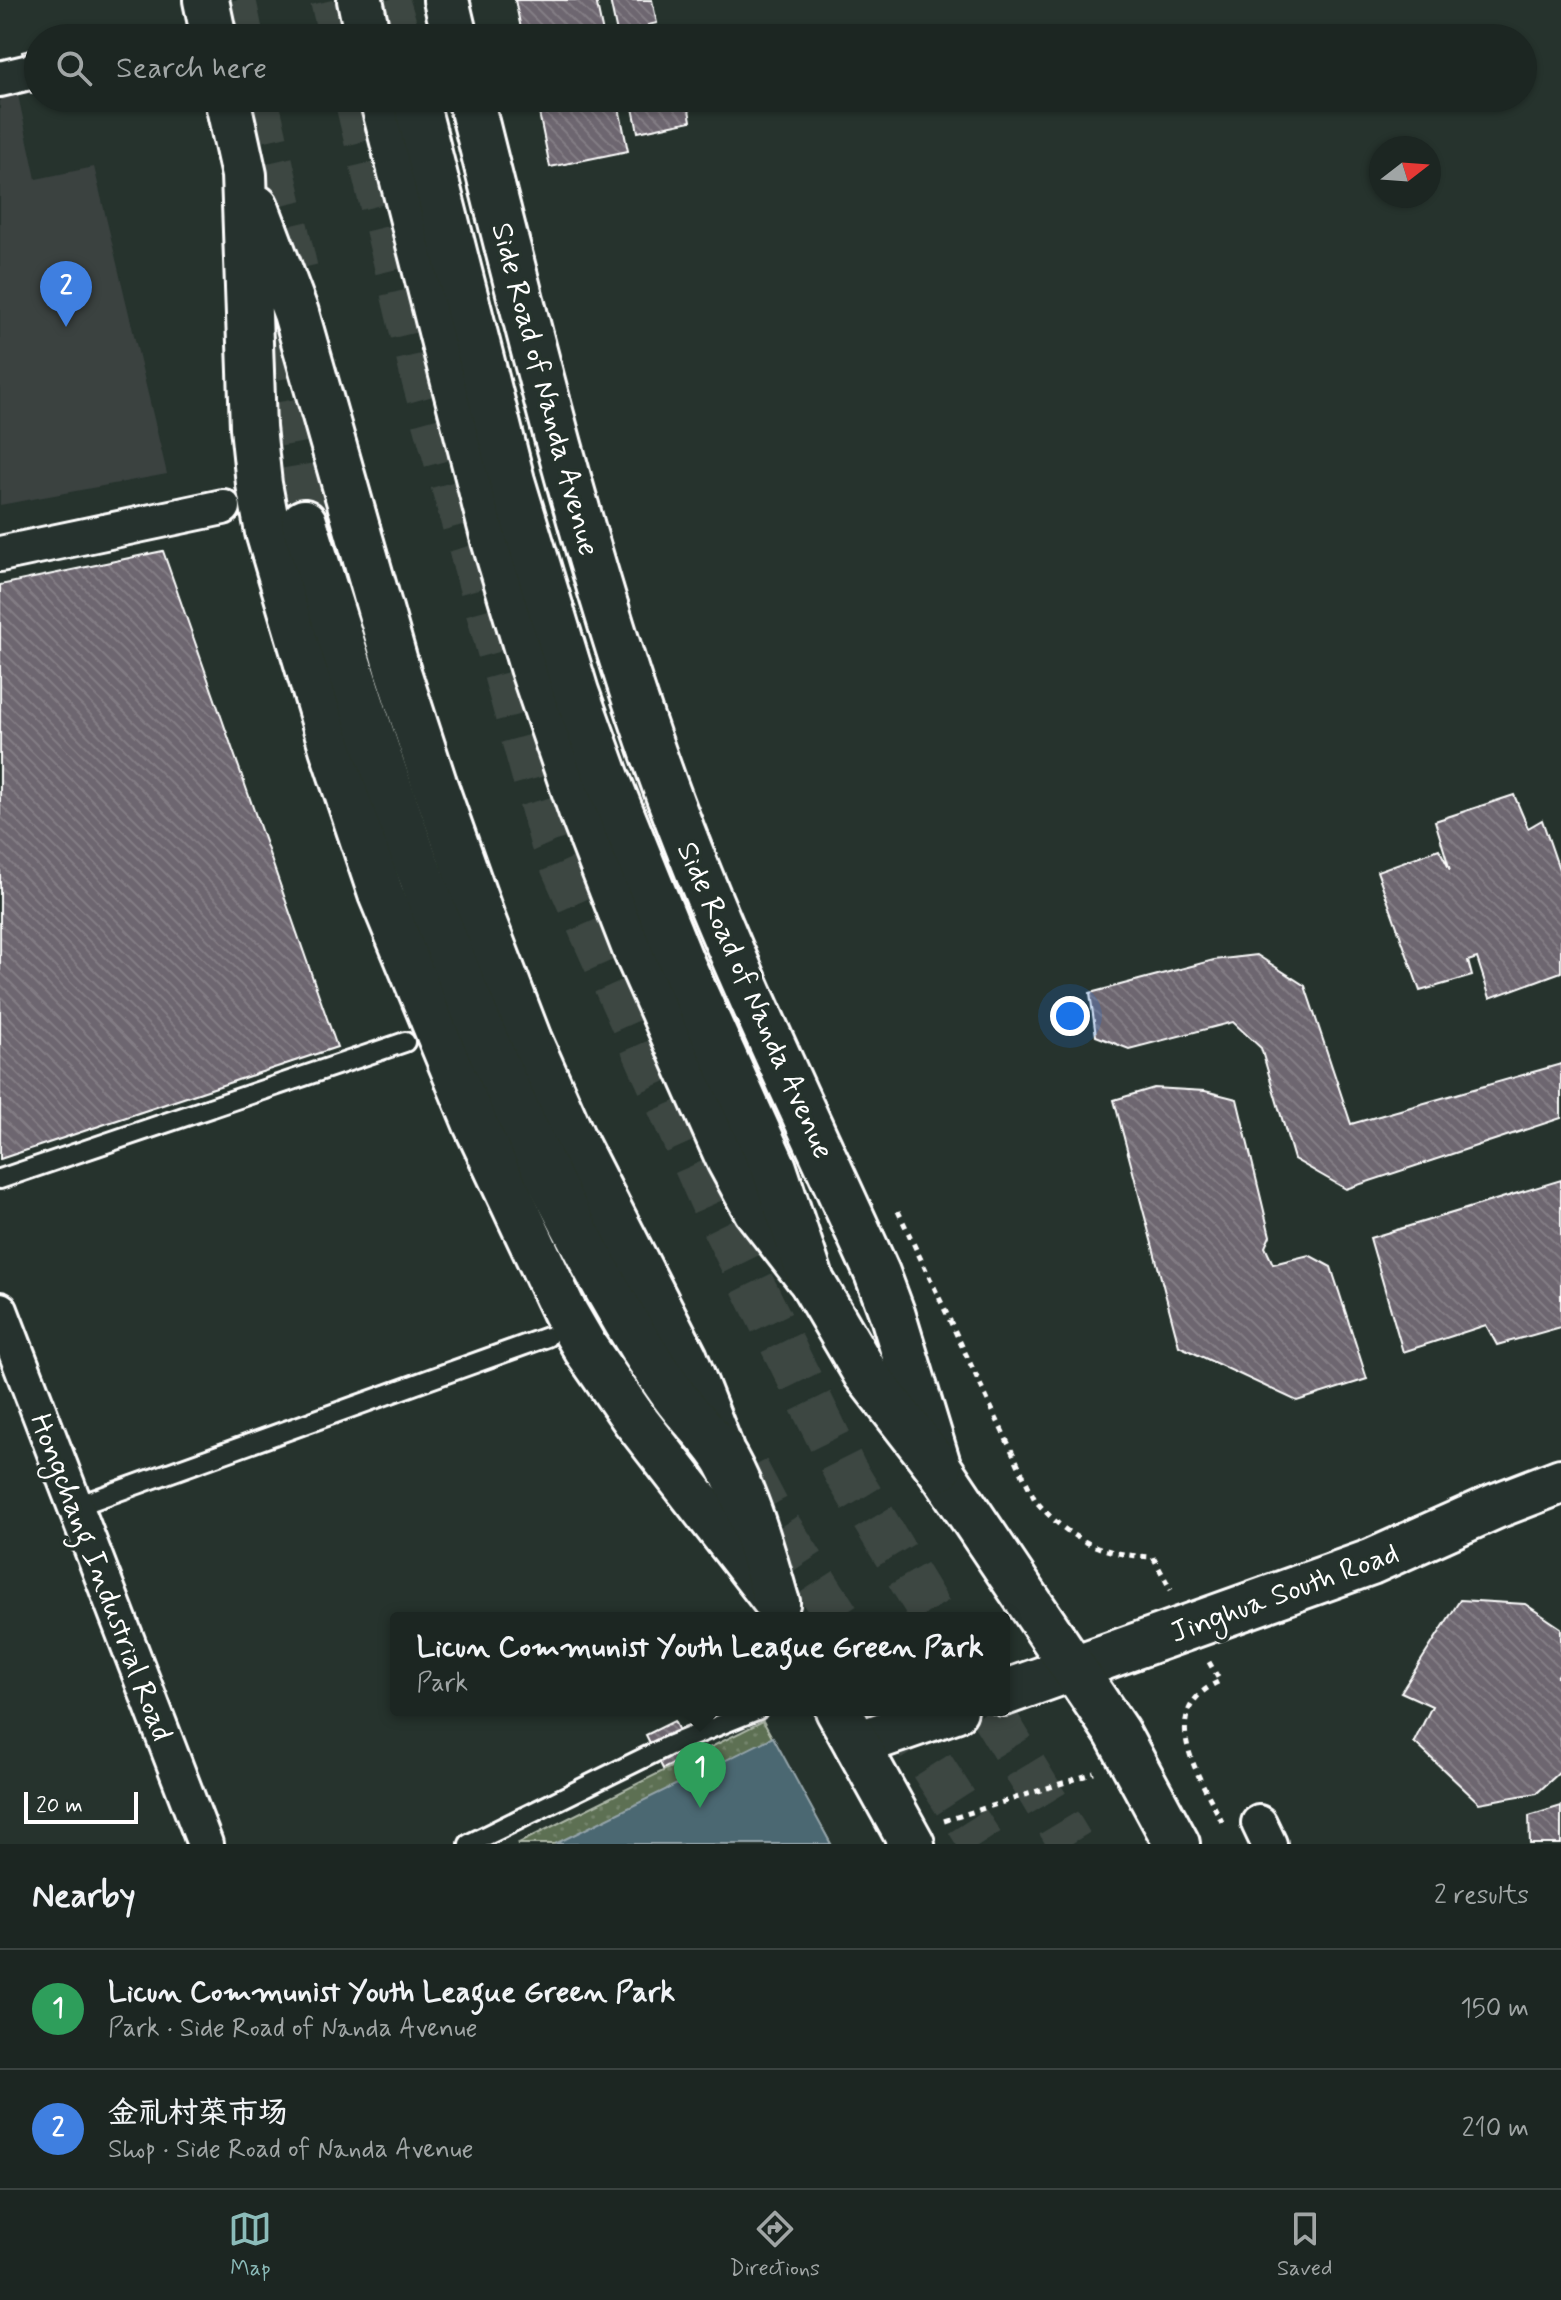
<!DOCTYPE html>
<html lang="en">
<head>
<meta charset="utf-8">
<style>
  body { margin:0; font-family:Mynerve,"LXGW WenKai TC",sans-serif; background:#29322f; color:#f1f3f6 }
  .compass { position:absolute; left:1369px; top:136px; width:72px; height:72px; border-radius:50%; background:#1c2622; box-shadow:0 2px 6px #0004; rotate:73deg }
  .scale { position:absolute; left:24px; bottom:20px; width:114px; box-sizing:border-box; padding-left:8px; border:4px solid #fff; border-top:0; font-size:22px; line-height:28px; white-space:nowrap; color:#fff; -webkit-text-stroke:6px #26332d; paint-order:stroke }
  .you { position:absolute; left:1070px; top:1016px; width:28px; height:28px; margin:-20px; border:6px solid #fff; border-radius:50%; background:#1a73e8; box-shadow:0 0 0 12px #1a73e833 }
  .badge { display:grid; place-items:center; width:52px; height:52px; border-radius:50%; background:#8bbbb9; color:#fff; font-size:26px; font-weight:700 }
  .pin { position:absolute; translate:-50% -66px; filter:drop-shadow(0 2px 4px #0008) }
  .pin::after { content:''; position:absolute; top:42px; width:28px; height:24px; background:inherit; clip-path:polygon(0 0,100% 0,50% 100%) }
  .popup { position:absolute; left:390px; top:1612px; width:620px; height:104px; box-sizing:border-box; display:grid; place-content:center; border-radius:8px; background:#1c2622; filter:drop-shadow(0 2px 6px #0005); font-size:26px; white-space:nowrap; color:#a0a5a5 }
  .popup b { font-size:30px; color:#f1f3f6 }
  .popup::after { content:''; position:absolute; left:50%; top:100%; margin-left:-16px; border:16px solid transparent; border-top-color:#1c2622 }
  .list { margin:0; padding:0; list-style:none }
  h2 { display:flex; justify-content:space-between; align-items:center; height:104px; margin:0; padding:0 32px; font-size:34px }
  h2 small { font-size:26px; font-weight:400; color:#a0a5a5 }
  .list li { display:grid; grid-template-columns:52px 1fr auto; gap:24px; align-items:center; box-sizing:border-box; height:120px; padding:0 32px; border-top:2px solid #3a4340 }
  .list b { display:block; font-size:30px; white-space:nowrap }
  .list p { margin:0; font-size:26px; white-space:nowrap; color:#a0a5a5 }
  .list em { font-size:26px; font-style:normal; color:#a0a5a5 }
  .icon { flex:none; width:44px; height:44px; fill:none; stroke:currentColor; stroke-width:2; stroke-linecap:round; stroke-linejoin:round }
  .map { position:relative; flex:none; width:1561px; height:1844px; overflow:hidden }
  .search { position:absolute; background:#1c2622; box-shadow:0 2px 6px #0004; left:24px; right:24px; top:24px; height:88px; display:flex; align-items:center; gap:20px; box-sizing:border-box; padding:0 28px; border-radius:44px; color:#a0a5a5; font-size:30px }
  .sheet { height:344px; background:#1c2622 }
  nav { display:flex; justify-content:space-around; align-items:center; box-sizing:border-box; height:112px; border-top:2px solid #3a4340; background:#1c2622; font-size:22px; color:#a0a5a5 }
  nav a { display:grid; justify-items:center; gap:4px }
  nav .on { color:#8bbbb9 }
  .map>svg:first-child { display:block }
  .built { fill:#3b4241 }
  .grass { fill:url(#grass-dots); stroke:#aeb8a9; stroke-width:2 }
  .water { fill:#4c6872; stroke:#94a4aa; stroke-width:2 }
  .building { fill:url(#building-back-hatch); stroke:#fff; stroke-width:2 }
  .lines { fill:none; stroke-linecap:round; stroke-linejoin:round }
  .trunk-tunnel { stroke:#3c4742; stroke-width:44; stroke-dasharray:44 22; stroke-linecap:butt }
  .service-casing { stroke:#fff; stroke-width:24 }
  .minor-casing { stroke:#fff; stroke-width:40 }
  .secondary-casing { stroke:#fff; stroke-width:50 }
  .primary-casing { stroke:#fff; stroke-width:50 }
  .trunk-casing { stroke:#fff; stroke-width:50 }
  .path { stroke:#fff; stroke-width:5; stroke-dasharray:6 6; stroke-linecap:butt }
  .service { stroke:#26332d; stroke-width:18 }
  .minor { stroke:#26332d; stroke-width:34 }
  .secondary { stroke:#26332d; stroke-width:44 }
  .primary { stroke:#26332d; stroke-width:44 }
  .trunk { stroke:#26332d; stroke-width:44 }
  .labels { text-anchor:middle; stroke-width:7; stroke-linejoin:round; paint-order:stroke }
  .street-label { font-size:30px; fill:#fff; stroke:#26332d }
</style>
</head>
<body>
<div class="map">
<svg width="1561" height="1844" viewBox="0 0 1561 1844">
  <defs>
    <pattern id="grass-dots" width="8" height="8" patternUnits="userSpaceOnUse" patternTransform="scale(2)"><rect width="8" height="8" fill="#5d7053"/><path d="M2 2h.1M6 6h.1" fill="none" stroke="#75856d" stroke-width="1.8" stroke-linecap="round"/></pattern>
    <pattern id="building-back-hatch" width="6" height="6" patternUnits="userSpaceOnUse" patternTransform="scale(2)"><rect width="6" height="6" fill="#6d666f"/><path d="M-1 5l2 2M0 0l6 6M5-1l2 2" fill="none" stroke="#837d85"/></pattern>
  </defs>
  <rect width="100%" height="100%" fill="#26332d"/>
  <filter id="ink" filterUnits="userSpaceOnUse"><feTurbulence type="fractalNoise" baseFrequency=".0125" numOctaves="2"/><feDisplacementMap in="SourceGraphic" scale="16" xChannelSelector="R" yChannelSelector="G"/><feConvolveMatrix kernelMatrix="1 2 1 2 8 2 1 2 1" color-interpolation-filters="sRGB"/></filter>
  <g filter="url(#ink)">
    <path class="built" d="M16 86 36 179 94 167 167 474 0 505V90Z"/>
    <path class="grass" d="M763 1721 831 1844H517Z"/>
    <path class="water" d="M773 1737 831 1844H555Z"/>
    <path class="building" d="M515 0H596L604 38H523Z
      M610 0H652L657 23 648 25 651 38H618Z
      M38 48V92L31 93 22 52Z
      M536 98H617L628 151 550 167Z
      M631 98H687L691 121 638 132Z
      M163 551 337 1047 0 1159V585Z
      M1514 795 1528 828 1542 820 1561 875V972L1490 998 1477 958 1468 961 1472 976 1420 991 1377 871 1439 849 1450 870 1435 821Z
      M1257 955 1305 986 1351 1124 1561 1064V1118L1346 1189 1294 1159 1261 1048 1233 1022 1129 1049 1096 1036 1090 993 1214 960Z
      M1154 1088 1205 1091 1237 1099 1270 1236 1265 1247 1273 1264 1309 1255 1331 1267 1367 1379 1297 1401 1179 1346 1114 1100Z
      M1561 1180V1327L1497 1345 1486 1325 1403 1352 1370 1238Z
      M1460 1600 1525 1604 1561 1628V1671L1557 1677 1561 1679V1771L1537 1793 1479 1803 1414 1742 1432 1706 1401 1692Z
      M674 1721 691 1755 663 1769 646 1735Z
      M1561 1806V1844H1530L1529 1816Z"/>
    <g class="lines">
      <path class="trunk-tunnel" d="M234 0 242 38
        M332 0 341 38
        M387 0 399 38
        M256 98 298 279
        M356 98 423 378 552 842 715 1209 845 1471 934 1618
        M262 271 304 522
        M747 1470 767 1508 838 1618
        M896 1710 982 1844
        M990 1710 1071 1844"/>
      <g class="service-casing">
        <path id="service" d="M0 1179 405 1042
          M74 1507 547 1337
          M469 1844 668 1746 757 1710"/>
      </g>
      <g class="minor-casing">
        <path id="minor" d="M0 79 38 70
          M0 554 223 507
          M0 1310 205 1844
          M1259 1823 1269 1844"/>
      </g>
      <g class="secondary-casing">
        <path id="secondary" d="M1004 1693 1371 1562 1496 1506 1561 1481
          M857 1744 955 1710"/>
      </g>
      <g class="primary-casing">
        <path id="primary" d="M206 0 214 38
          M360 0 368 38
          M446 0 455 38
          M227 98 244 175 253 427 259 484 268 532 332 748 381 894 476 1124 564 1311 586 1349 635 1420 777 1603
          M382 98 494 540 532 667 581 810 635 949 729 1160 756 1210 808 1277
          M470 98C524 313 576 528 648 738 711 922 797 1096 877 1273L893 1316 939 1468 1117 1733 1177 1844
          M256 207 296 313 397 669 434 783 482 918 529 1040 572 1137 685 1358 720 1447
          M838 1710 912 1844"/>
      </g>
      <g class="trunk-casing">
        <path id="trunk" d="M415 98 512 481 576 692 607 778 682 964 774 1168 812 1282 866 1374 939 1468
          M304 522C374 750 448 976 555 1190 591 1260 627 1330 673 1394 689 1417 712 1436 726 1460 750 1503 763 1556 777 1603"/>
      </g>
      <path class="path" d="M898 1211 1035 1500C1069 1540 1101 1555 1153 1557L1171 1590
        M1209 1662 1220 1681C1153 1712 1200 1776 1222 1822
        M944 1821 1094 1773"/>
      <use href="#service" class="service"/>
      <use href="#minor" class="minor"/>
      <use href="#secondary" class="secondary"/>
      <use href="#primary" class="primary"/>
      <use href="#trunk" class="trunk"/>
    </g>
  </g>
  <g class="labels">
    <g class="street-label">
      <text transform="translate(546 389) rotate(75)" y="10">Side Road of Nanda Avenue</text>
      <text transform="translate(756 1000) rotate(66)" y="10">Side Road of Nanda Avenue</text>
      <text transform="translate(102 1577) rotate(69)" y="10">Hongchang Industrial Road</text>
      <text transform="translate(1284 1592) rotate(-20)" y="10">Jinghua South Road</text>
    </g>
  </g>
</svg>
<svg class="compass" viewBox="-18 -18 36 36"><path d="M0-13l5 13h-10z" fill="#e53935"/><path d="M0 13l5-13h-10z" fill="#a0a5a5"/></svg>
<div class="scale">20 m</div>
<div class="you"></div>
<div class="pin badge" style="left:700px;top:1808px;background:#2e9e5b">1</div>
<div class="popup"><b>Licun Communist Youth League Green Park</b>Park</div>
<div class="pin badge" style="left:66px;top:327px;background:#3f7fe0">2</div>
<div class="search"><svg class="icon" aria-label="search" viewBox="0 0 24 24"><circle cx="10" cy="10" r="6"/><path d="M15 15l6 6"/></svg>Search here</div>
</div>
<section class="sheet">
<h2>Nearby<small>2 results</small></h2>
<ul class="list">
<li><span class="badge" style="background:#2e9e5b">1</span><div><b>Licun Communist Youth League Green Park</b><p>Park · Side Road of Nanda Avenue</p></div><em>150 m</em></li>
<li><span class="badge" style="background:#3f7fe0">2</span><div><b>金礼村菜市场</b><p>Shop · Side Road of Nanda Avenue</p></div><em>210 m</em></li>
</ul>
</section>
<nav>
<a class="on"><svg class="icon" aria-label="map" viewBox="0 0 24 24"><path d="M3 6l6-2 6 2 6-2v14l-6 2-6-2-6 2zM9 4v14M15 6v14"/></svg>Map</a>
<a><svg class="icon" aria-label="directions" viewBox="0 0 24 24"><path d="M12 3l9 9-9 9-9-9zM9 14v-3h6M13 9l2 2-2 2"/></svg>Directions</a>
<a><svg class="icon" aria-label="saved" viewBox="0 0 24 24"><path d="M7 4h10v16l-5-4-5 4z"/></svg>Saved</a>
</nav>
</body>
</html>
